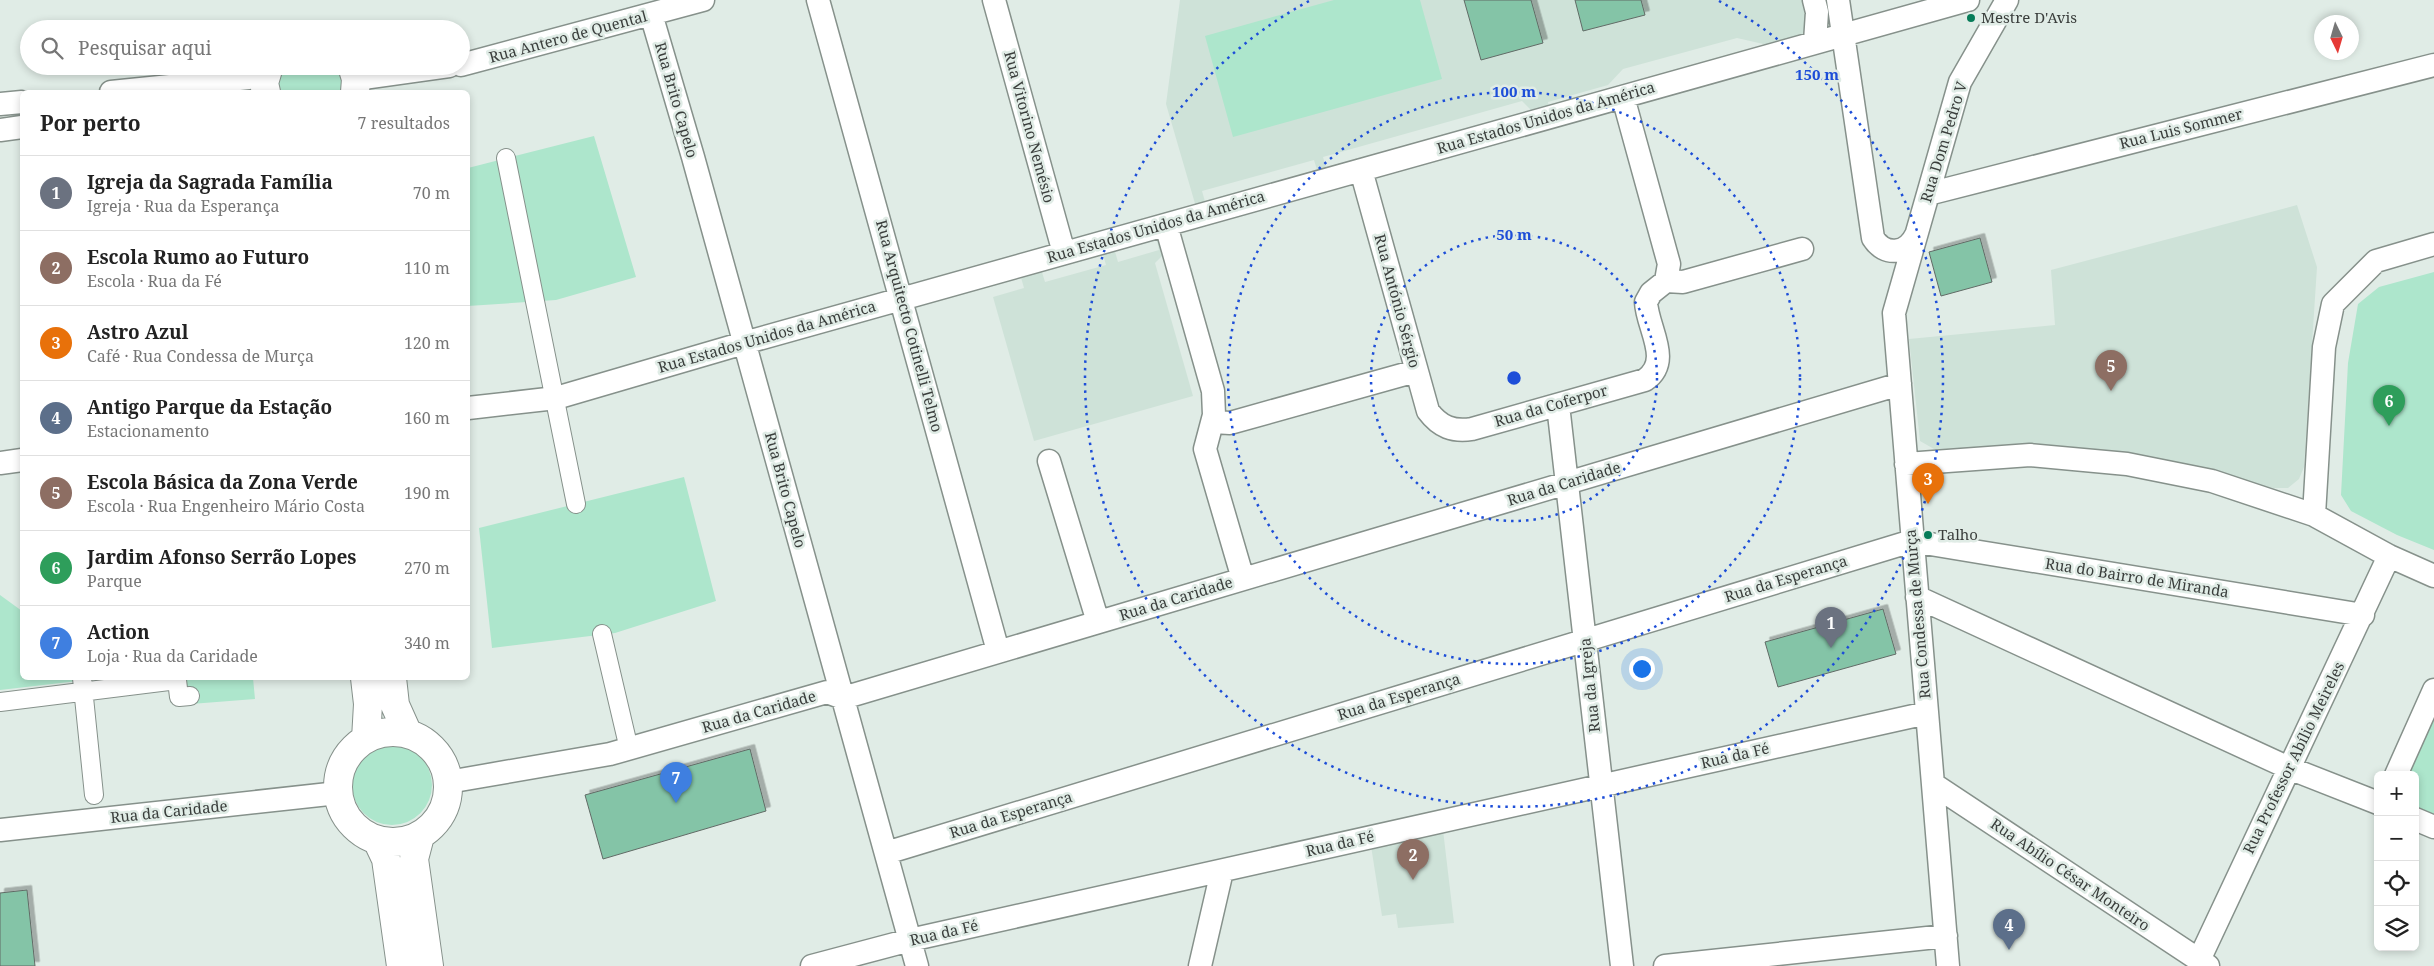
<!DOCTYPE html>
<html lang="pt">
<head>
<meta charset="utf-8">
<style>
  body { margin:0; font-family:"Noto Serif",serif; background:#f6f6f6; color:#222 }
  .controls { position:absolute; right:15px; bottom:15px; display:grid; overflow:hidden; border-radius:8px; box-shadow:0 2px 8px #0003 }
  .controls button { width:45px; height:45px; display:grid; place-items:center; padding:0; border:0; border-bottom:1px solid #e0e0e0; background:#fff; color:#222; font:25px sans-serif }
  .compass { position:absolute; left:2314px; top:15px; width:45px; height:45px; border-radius:50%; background:#fff; box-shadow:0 2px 8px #0003; rotate:175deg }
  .you { position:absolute; left:1641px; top:668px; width:18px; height:18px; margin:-12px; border:4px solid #fff; border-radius:50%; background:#1a73e8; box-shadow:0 0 0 8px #1a73e833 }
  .badge { display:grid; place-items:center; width:32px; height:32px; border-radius:50%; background:#077c59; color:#fff; font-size:16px; font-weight:700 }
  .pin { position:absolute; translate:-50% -41px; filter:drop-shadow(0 1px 2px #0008) }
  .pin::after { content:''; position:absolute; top:26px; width:18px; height:15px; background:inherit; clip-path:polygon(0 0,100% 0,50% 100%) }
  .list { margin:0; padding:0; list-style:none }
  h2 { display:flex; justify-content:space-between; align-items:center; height:65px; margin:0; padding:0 20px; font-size:21px }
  h2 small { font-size:16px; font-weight:400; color:#767676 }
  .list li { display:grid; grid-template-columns:32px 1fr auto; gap:15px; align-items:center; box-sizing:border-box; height:75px; padding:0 20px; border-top:1px solid #e0e0e0 }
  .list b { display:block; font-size:19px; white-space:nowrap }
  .list p { margin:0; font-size:16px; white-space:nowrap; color:#767676 }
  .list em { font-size:16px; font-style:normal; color:#767676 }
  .icon { flex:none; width:28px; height:28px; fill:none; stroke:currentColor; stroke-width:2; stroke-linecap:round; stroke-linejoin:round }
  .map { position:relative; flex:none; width:2434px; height:966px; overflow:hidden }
  .search { position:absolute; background:#fff; box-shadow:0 2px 8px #0003; left:20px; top:20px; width:450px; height:55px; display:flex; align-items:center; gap:12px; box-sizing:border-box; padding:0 18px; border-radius:28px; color:#767676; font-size:19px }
  .panel { position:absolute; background:#fff; box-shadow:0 2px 8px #0003; left:20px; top:90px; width:450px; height:590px; border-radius:8px }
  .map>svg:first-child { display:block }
  .built { fill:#cee2d8 }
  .green { fill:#ade6cc }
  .building { fill:#84c4a7; stroke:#616b66; filter:url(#shadow) }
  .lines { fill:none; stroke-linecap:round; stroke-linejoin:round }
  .pedestrian-casing { stroke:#86918b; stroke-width:20 }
  .minor-casing { stroke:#86918b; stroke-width:25 }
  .tertiary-casing { stroke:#86918b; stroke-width:30 }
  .pedestrian { stroke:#fff; stroke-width:18 }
  .minor { stroke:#fff; stroke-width:22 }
  .tertiary { stroke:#fff; stroke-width:28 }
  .ring { fill:none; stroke:#1d4ed8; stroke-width:2.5; stroke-dasharray:2.5 5 }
  .poi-dot { fill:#077c59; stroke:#e0ece6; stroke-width:2 }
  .labels { text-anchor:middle; stroke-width:5; stroke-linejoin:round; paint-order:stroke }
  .poi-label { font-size:15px; fill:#3a3e3c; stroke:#e0ece6; text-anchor:start }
  .street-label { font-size:15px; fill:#3a3e3c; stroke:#e0ece6 }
  .centre { fill:#1d4ed8; stroke:#e0ece6; stroke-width:2.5 }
  .ring-label { font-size:15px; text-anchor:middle; font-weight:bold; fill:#1d4ed8; stroke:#e0ece6; stroke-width:5; stroke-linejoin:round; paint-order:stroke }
</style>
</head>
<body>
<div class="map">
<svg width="2434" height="966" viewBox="0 0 2434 966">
  <defs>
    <filter id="shadow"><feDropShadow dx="4.5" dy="-4.5" stdDeviation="0" flood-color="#0004"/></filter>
  </defs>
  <rect width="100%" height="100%" fill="#e0ece6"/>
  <path class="built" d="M1180 0H1805L1807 30 1804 35 1772 46 1737 38 1623 69 1608 85 1548 102 1549 109 1534 113 1522 101 1323 157 1327 171 1318 173 1314 160 1202 191 1206 205 1196 207 1166 104Z
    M2297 205 2317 267 2304 467 2299 479 2288 488H2273L2176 465 2064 447 1934 449 1920 441 1909 339 2055 325 2051 270Z
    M1156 236H1158L1166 252 1155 263 1193 396 1034 441 993 297 1024 288 1020 274 1041 269 1045 282 1106 265 1102 251 1114 248 1118 262 1159 250Z
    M1443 830 1454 923 1398 928 1396 914 1382 916 1371 846Z"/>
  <path class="green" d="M1334 0H1420L1442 79 1233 137 1205 36Z
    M276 66H338L342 81 341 92H274Z
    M594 136 636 277 556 300 468 306V168Z
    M2434 272V550L2397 535 2351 511 2341 495 2348 363 2358 304 2379 287Z
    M684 477 716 601 615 633 492 648 479 528Z
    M0 595 22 611V678H104L0 690Z
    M181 678H253L255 699 191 704 189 686H182Z
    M2434 708V819L2415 811V775H2403Z
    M352 785a40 40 0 1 1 80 0a40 40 0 1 1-80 0Z"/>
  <path class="building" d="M1464 0H1531L1543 43 1481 60Z
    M1575 0H1641L1645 15 1583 31Z
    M1980 238 1992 282 1941 296 1929 252Z
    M1883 609 1896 654 1778 687 1765 642Z
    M750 749 766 811 603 859 585 795Z
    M27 890 35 966H0V893Z"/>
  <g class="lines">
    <g class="pedestrian-casing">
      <path id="pedestrian" d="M506 158 576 504
        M602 634 629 749
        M82 678 94 795
        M0 702 177 680 179 697 190 696"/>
    </g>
    <g class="minor-casing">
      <path id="minor" d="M818 0 998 651
        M994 0 1064 253
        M1814 0 1817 12 1815 42
        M1838 0 1873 238C1885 257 1907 254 1916 235
        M651 14 693 157 917 966
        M461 65 703 0
        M356 79 449 66
        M111 92 249 78 266 72
        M0 104 22 102
        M0 130 22 127
        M1361 170 1428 411C1440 427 1453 432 1472 429L1645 380C1673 361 1647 328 1646 302L1651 293 1666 281 1669 264 1623 97
        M1928 194 2434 65
        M1166 225 1213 391 1214 415 1205 449 1243 579
        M1666 281 1683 282 1802 249
        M1558 405 1622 966
        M468 408 556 398 744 343 1968 0
        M1213 422 1230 423 1416 371
        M1049 461 1098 622
        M0 463 22 460
        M1906 464 2030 455 2127 464 2212 481 2314 515 2389 556 2434 576
        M2314 515 2324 347 2333 304 2376 261 2434 244
        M1917 597 2289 768 2378 803
        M2396 775 2434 690
        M448 782 610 754 827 692 843 698 1900 384
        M1933 784 2208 966
        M2415 819 2434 827
        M0 830 338 793
        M886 853 1912 541 2363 615
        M2199 960 2389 556
        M812 966 910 940 1927 713
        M1200 966 1222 871
        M1665 966 1946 936
        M1948 966 1894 313 1960 82 2007 0"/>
    </g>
    <g class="tertiary-casing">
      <path id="tertiary" d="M352 66 356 79 355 92
        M266 92 264 83 269 66
        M365 678 368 704 366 739
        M392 678 395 705 408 734
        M338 787a55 55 0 1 1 110 0a55 55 0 1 1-110 0Z
        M420 836 414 859 429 966
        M377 840 386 859 401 966"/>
    </g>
    <use href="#pedestrian" class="pedestrian"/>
    <use href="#minor" class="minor"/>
    <use href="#tertiary" class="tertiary"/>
  </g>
  <g class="ring">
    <circle cx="1514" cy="378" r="143"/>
    <circle cx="1514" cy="378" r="286"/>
    <path d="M1719 1A429 429 0 1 1 1309 1"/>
  </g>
  <g class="poi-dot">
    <circle cx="1971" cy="18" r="5"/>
    <circle cx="1928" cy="535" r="5"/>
  </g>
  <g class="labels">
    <g class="poi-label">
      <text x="1981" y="23">Mestre D'Avis</text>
      <text x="1938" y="540">Talho</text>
    </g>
    <g class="street-label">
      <text transform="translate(568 37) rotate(-15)" y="5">Rua Antero de Quental</text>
      <text transform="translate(676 100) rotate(74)" y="5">Rua Brito Capelo</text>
      <text transform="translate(1546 118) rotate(-16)" y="5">Rua Estados Unidos da América</text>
      <text transform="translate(1029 127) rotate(75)" y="5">Rua Vitorino Nemésio</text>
      <text transform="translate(2181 129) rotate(-14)" y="5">Rua Luis Sommer</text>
      <text transform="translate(1944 142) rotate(-73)" y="5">Rua Dom Pedro V</text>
      <text transform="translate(1156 227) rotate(-16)" y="5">Rua Estados Unidos da América</text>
      <text transform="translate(1397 301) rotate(75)" y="5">Rua António Sérgio</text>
      <text transform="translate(909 326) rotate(75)" y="5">Rua Arquitecto Cotinelli Telmo</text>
      <text transform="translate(767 337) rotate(-16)" y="5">Rua Estados Unidos da América</text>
      <text transform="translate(1551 406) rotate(-16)" y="5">Rua da Coferpor</text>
      <text transform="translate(1564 484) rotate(-17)" y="5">Rua da Caridade</text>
      <text transform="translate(785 490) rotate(75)" y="5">Rua Brito Capelo</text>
      <text transform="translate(2137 578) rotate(9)" y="5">Rua do Bairro de Miranda</text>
      <text transform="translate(1786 579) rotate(-17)" y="5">Rua da Esperança</text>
      <text transform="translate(1176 599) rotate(-17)" y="5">Rua da Caridade</text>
      <text transform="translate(1918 614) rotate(-95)" y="5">Rua Condessa de Murça</text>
      <text transform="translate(1590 685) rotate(-96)" y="5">Rua da Igreja</text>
      <text transform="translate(1399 697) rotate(-17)" y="5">Rua da Esperança</text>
      <text transform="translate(759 712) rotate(-16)" y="5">Rua da Caridade</text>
      <text transform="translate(1735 756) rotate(-13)" y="5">Rua da Fé</text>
      <text transform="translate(2294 758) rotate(-64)" y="5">Rua Professor Abílio Meireles</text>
      <text transform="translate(169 812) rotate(-6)" y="5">Rua da Caridade</text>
      <text transform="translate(1011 815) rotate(-17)" y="5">Rua da Esperança</text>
      <text transform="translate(1340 844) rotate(-13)" y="5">Rua da Fé</text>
      <text transform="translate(2070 875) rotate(34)" y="5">Rua Abílio César Monteiro</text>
      <text transform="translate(944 933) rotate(-13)" y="5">Rua da Fé</text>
    </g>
  </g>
  <circle cx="1514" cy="378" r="8" class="centre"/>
  <g class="ring-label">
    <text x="1817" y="80">150 m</text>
    <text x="1514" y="97">100 m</text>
    <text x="1514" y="240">50 m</text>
  </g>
</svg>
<div class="controls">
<button>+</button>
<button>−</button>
<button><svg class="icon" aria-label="locate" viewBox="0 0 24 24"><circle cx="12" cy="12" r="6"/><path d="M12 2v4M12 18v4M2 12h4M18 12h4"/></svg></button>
<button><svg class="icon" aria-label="layers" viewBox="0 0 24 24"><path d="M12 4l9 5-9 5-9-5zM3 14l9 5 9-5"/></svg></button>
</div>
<svg class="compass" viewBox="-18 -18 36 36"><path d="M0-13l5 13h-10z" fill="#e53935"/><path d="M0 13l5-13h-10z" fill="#767676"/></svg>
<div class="you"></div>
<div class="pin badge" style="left:1831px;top:648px;background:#6b7280">1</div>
<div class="pin badge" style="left:1413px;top:880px;background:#8d6e63">2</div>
<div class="pin badge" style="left:1928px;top:504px;background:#e8710a">3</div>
<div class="pin badge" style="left:2009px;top:950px;background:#5c6f8a">4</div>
<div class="pin badge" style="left:2111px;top:391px;background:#8d6e63">5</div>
<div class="pin badge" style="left:2389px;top:426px;background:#2e9e5b">6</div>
<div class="pin badge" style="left:676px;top:803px;background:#3f7fe0">7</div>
<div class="search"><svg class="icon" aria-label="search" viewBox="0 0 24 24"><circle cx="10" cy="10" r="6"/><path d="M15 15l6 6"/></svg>Pesquisar aqui</div>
<section class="panel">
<h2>Por perto<small>7 resultados</small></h2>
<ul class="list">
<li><span class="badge" style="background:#6b7280">1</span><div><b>Igreja da Sagrada Família</b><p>Igreja · Rua da Esperança</p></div><em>70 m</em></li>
<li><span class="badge" style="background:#8d6e63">2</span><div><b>Escola Rumo ao Futuro</b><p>Escola · Rua da Fé</p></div><em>110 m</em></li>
<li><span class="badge" style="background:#e8710a">3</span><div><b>Astro Azul</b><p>Café · Rua Condessa de Murça</p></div><em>120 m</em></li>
<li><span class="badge" style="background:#5c6f8a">4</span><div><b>Antigo Parque da Estação</b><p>Estacionamento</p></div><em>160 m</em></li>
<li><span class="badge" style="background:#8d6e63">5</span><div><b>Escola Básica da Zona Verde</b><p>Escola · Rua Engenheiro Mário Costa</p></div><em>190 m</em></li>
<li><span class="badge" style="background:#2e9e5b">6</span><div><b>Jardim Afonso Serrão Lopes</b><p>Parque</p></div><em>270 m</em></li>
<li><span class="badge" style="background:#3f7fe0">7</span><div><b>Action</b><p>Loja · Rua da Caridade</p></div><em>340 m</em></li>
</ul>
</section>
</div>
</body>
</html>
